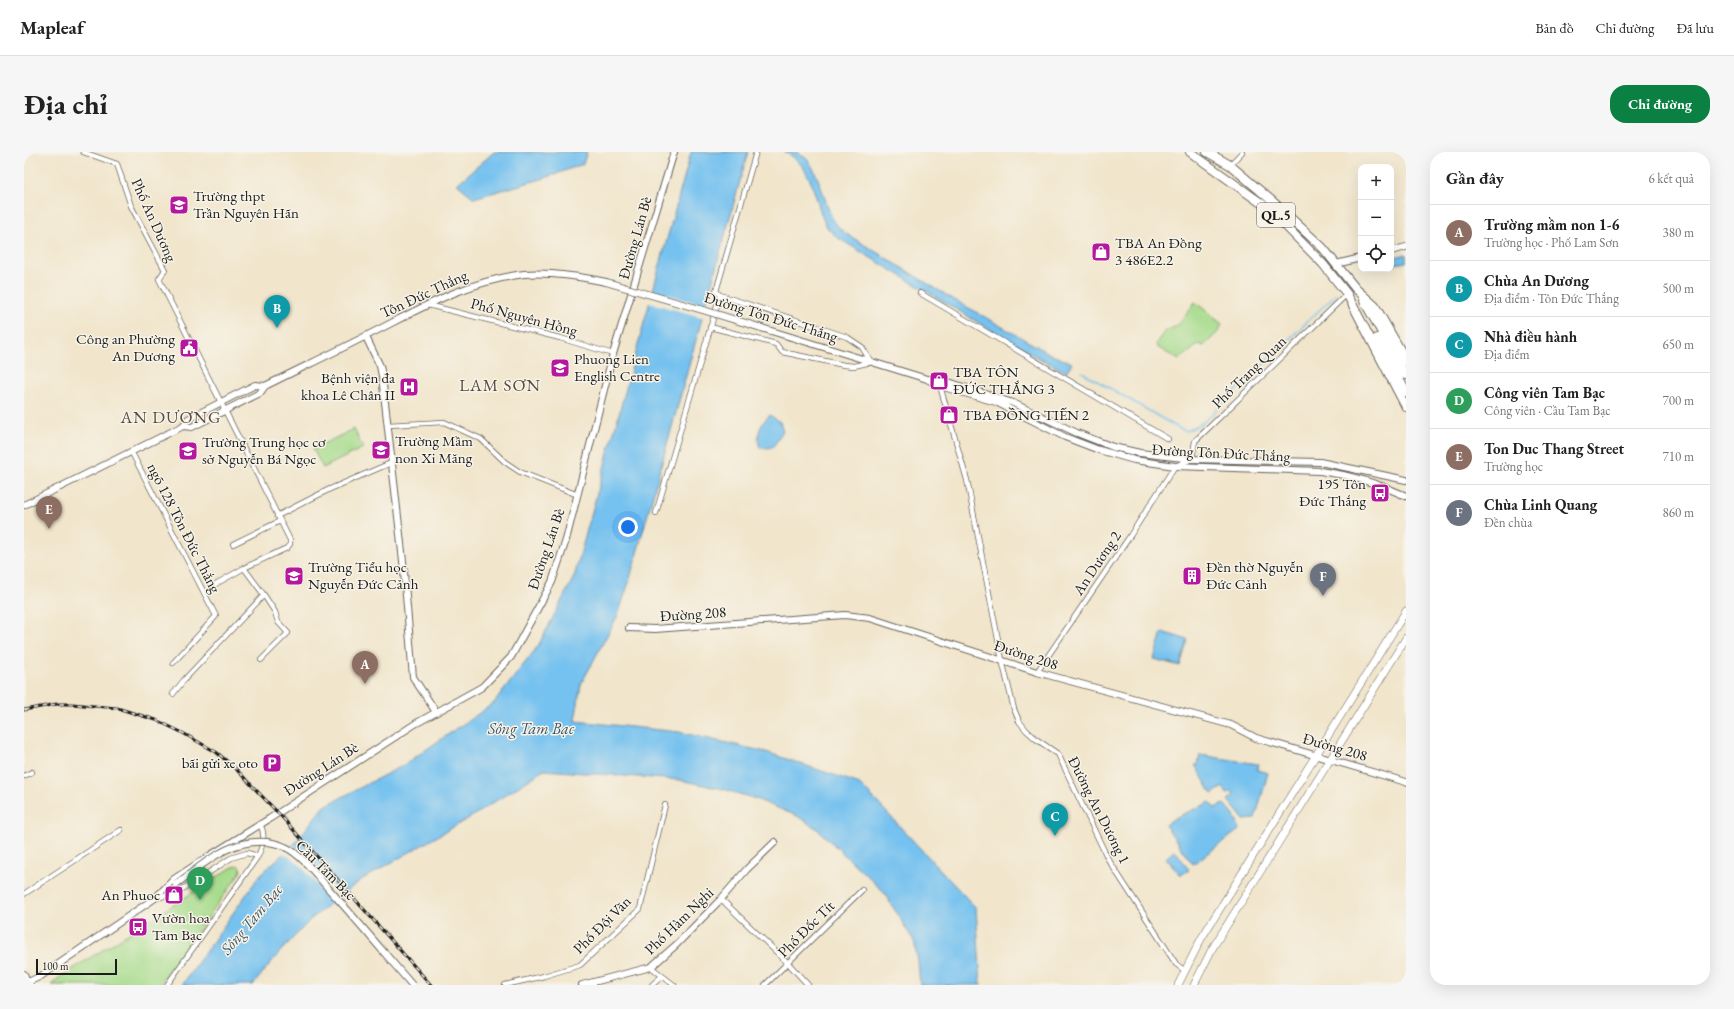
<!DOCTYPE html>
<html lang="vi">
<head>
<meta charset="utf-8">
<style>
  body { margin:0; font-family:"EB Garamond",serif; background:#f6f6f6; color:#222 }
  .controls { position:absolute; right:12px; top:12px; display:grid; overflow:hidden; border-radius:8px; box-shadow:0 4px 16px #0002 }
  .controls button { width:36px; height:36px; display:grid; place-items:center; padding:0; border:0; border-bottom:1px solid #e0e0e0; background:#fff; color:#222; font:20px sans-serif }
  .scale { position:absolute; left:12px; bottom:10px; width:81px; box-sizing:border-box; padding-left:4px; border:2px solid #1c1c1c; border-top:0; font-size:11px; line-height:14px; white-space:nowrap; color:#1c1c1c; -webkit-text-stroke:3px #f7f3e8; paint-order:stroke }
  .you { position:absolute; left:604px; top:375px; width:14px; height:14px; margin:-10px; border:3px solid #fff; border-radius:50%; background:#1a73e8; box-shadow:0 0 0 6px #1a73e833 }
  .badge { display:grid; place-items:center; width:26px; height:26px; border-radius:50%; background:#0b8043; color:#fff; font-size:13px; font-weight:700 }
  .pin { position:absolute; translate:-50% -33px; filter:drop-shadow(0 1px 2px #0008) }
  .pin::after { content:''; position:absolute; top:21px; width:14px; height:12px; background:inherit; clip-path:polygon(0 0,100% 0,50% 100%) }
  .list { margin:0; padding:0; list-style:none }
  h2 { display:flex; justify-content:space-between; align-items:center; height:52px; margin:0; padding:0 16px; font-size:17px }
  h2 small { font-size:13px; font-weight:400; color:#767676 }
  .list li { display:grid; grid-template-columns:26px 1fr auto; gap:12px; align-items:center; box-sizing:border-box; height:56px; padding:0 16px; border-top:1px solid #e0e0e0 }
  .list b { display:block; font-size:15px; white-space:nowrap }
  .list p { margin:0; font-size:13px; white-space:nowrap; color:#767676 }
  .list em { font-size:13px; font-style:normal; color:#767676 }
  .icon { flex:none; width:22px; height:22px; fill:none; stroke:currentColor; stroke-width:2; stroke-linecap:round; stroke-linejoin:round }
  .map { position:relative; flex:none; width:1382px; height:833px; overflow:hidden; border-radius:16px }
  header { display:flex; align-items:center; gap:24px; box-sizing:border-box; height:56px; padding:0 20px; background:#fff; border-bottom:1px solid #e0e0e0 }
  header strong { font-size:19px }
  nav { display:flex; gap:22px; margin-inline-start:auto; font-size:14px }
  .intro { display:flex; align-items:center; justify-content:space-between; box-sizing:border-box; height:96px; padding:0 24px }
  h1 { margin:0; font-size:28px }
  .button { padding:10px 18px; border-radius:16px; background:#0b8043; color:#fff; font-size:14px; font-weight:700 }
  main { display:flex; gap:24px; padding:0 24px }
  aside { flex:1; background:#fff; border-radius:16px; box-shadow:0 4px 16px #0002 }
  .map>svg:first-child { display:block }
  .green { fill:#a6db8b; stroke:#617c54 }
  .water { fill:#75c1ef; stroke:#486e86 }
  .pier { fill:#f1e5cb }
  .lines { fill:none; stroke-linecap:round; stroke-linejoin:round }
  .stream { stroke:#75c1ef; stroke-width:1.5 }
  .street-casing { stroke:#676259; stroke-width:6 }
  .secondary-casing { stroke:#676259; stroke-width:8 }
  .primary-casing { stroke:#676259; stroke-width:8 }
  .highway-casing { stroke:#676259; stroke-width:10 }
  .street { stroke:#fff; stroke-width:4.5 }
  .secondary { stroke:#fff; stroke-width:6 }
  .primary { stroke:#fff; stroke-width:7 }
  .highway { stroke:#fff; stroke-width:8 }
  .rail-casing { stroke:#1c1c1c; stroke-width:3 }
  .rail { stroke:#f7f3e8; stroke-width:1.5; stroke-dasharray:4.5; stroke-linecap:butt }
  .secondary-bridge-casing { stroke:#676259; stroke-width:8; stroke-linecap:butt }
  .secondary-bridge { stroke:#fff; stroke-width:6 }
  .labels { text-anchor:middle; stroke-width:3; stroke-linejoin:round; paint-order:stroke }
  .shield { fill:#f7f3e8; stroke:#5e5c59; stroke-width:1 }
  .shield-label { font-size:14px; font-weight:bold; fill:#1c1c1c }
  .poi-label { font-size:15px; fill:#1c1c1c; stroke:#f7f3e8; text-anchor:start }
  .street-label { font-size:15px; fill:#1c1c1c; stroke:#f7f3e8 }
  .water-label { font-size:16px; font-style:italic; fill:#3b5666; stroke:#f7f3e8 }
  .quarter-label { font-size:17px; letter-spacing:1px; fill:#594c3f; stroke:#f7f3e8 }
</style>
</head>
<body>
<header>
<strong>Mapleaf</strong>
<nav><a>Bản đồ</a><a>Chỉ đường</a><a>Đã lưu</a></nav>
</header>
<div class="intro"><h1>Địa chỉ</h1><a class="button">Chỉ đường</a></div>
<main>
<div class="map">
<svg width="1382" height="833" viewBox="0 0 1382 833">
  <rect width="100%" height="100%" fill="#f7f3e8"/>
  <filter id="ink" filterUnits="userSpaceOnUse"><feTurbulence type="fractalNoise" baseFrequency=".025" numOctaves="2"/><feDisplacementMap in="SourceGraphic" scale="8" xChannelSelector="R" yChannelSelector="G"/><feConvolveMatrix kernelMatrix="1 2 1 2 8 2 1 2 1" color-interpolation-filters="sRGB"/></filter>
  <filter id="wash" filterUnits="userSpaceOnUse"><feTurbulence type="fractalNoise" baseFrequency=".012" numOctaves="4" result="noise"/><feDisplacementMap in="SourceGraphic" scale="16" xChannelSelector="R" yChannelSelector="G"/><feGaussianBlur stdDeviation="0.9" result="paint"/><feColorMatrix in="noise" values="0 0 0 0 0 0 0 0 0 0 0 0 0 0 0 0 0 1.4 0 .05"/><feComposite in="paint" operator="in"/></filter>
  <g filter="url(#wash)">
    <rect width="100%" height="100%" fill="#f1e5cb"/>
    <path class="green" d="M1171 150 1198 172 1194 180 1180 194 1175 192 1155 208 1133 195 1132 191 1141 179 1153 174Z
      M330 277 339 296 299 316 289 297Z
      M214 713 217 716 216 721 135 833H28L33 827 207 716Z"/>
    <path class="water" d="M470 0H563L559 12 521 26 450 46 433 32Z
      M667 0H724L605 430 594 463 557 532 551 569 655 580 742 600 836 632 952 756 957 833H896L894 809 890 789 859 739 792 676 773 664 732 647 699 637 655 628 520 618 447 665 337 728 287 767 254 802 229 833H158L236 723 271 691 299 655 378 614 470 551 514 494 550 425Z
      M760 0C764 0 771 0 775 1 792 9 799 44 806 61 809 69 814 75 821 81L929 147 1028 203 1048 211 1042 220 1003 200 814 86C810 82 804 78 801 72 790 47 789 12 760 0Z
      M1382 102V110L1367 113V106Z
      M746 263 756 270 759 279C751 289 753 299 736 295 731 285 737 270 746 263Z
      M1138 480 1164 488 1156 514 1130 507Z
      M1176 603 1234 612 1233 618 1244 621 1231 667 1220 668 1204 648 1210 643 1208 639 1203 642 1199 635 1188 642 1171 613H1174Z
      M1186 650 1190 656 1200 652C1206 658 1215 668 1215 678L1169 712 1141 673C1154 662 1171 658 1186 650Z
      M1151 698 1165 718 1157 723 1142 706Z"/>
    <path class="pier" d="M626 138 684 154 681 166 623 150Z
      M265 693 275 698 286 707 318 745 310 751 277 714 265 704 257 701Z"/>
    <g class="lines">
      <path class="stream" d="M1058 220 1156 277 1163 279 1180 270 1312 142"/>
    </g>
  </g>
  <g filter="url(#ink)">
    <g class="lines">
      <g class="street-casing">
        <path id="street" d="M59 0 93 12 107 54 141 118 135 127 266 388V392L263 396 220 416 190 433
          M1206 13 1218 0
          M896 141 1144 287
          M404 153 536 186 589 202
          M686 175 752 192 758 200 820 213 830 214 847 210 838 195 823 185 696 143
          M916 234 943 328 978 508 990 557 995 569 1002 578 1012 587 1034 602 1084 707 1152 812 1161 819
          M364 273 420 270 457 287 481 310 496 320 554 343
          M107 299 192 464 149 511
          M632 361 696 143 692 139 693 136 732 0
          M253 364 306 337 367 311
          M209 392 256 369
          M220 416 240 443 251 460 254 470 264 481 237 508
          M1013 520 1104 387 1151 314 1168 307 1171 289 1323 142
          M149 542 160 528 240 443
          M0 624 8 620
          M0 742 97 678
          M131 746 150 742 175 727 207 706 223 701 234 704
          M697 747 764 811 784 833
          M627 815 650 833
          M143 833 234 704C239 693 242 683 236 672
          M481 833 520 824 556 813 616 757 641 653
          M628 833 638 824
          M741 833 838 738"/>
      </g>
      <g class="secondary-casing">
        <path id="secondary" d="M1367 99 1382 95
          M1312 112 1337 106
          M342 185 356 214 358 224 379 409 389 525 412 560
          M767 185 903 227 916 234 972 250 1041 285 1075 298 1110 308 1151 314 1296 319C1326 323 1354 331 1382 344
          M905 227H915L989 251 1053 281 1089 295 1116 301 1168 307 1296 310 1382 328
          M159 274 168 275 236 241 241 234
          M0 353 159 274 164 267 231 233 241 234C275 217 309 201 342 184 396 157 439 130 500 122 524 120 558 125 582 130
          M605 476 631 477 821 463 846 466 1013 520 1207 573 1232 586 1382 630
          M131 746 150 727 182 706 245 667 391 572 458 535 487 505 528 430 542 388 589 202 650 0
          M0 822 4 833
          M0 832 17 824 134 744
          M558 833 627 815 652 793 697 747 723 717 751 690"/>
      </g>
      <g class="primary-casing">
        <path id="primary" d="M1154 833 1177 787 1382 459
          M1170 833 1188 797 1382 486"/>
      </g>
      <g class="highway-casing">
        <path id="highway" d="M1166 0 1244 56 1299 112 1323 142 1382 255
          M1183 0 1206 13 1247 48 1299 96 1332 137 1351 154 1382 208
          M1340 149 1382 223
          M1353 186 1382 240"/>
      </g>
      <use href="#street" class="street"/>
      <use href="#secondary" class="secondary"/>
      <use href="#primary" class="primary"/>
      <use href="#highway" class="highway"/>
      <g class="rail-casing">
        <path id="rail" d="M0 558 33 552H48L93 556 132 568 157 580 192 600 211 616 257 664 407 833"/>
      </g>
      <use href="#rail" class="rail"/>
      <g class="secondary-bridge-casing">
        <path id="secondary-bridge" d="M582 130 679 158 767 185
          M152 732C171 719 191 700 214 693 229 689 247 688 261 695 279 703 297 729 311 744 337 773 362 803 388 833"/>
      </g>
      <use href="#secondary-bridge" class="secondary-bridge"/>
    </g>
  </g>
  <defs>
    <g id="school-square" transform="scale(1)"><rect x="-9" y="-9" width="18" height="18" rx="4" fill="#b5179e" stroke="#f7f3e8"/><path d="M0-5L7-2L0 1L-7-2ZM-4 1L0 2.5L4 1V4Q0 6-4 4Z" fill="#fff"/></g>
    <g id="shop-square" transform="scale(1)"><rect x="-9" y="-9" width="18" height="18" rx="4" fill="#b5179e" stroke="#f7f3e8"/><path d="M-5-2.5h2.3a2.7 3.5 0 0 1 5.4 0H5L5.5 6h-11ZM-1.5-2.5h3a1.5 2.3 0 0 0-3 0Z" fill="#fff"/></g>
    <g id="civic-square" transform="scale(1)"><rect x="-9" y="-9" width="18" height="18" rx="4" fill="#b5179e" stroke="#f7f3e8"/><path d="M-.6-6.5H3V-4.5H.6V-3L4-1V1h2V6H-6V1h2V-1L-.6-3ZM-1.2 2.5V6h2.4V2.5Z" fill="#fff"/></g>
    <g id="hospital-square" transform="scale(1)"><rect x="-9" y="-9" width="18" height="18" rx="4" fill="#b5179e" stroke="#f7f3e8"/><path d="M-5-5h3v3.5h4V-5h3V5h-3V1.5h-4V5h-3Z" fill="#fff"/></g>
    <g id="bus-square" transform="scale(1)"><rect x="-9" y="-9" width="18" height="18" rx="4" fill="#b5179e" stroke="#f7f3e8"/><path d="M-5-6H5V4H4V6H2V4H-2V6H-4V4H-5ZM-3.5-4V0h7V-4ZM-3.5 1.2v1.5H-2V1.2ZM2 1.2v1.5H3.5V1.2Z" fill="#fff"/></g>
    <g id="building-square" transform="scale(1)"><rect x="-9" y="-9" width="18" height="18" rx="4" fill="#b5179e" stroke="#f7f3e8"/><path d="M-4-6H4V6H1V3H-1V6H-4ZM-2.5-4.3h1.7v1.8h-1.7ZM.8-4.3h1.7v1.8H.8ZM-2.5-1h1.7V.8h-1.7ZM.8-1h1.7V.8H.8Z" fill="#fff"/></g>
    <g id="parking-square" transform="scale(1)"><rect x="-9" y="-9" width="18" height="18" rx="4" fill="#b5179e" stroke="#f7f3e8"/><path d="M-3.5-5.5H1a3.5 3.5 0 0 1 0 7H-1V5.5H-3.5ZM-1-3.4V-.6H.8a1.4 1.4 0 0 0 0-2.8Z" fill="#fff"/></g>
  </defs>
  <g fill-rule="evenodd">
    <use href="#school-square" x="155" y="53"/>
    <use href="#shop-square" x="1077" y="100"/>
    <use href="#civic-square" x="165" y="196"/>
    <use href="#school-square" x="536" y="216"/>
    <use href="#shop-square" x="915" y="229"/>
    <use href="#hospital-square" x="385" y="235"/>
    <use href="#shop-square" x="925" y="263"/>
    <use href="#school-square" x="357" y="298"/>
    <use href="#school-square" x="164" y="299"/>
    <use href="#bus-square" x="1356" y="341"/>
    <use href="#school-square" x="270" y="424"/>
    <use href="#building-square" x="1168" y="424"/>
    <use href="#parking-square" x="248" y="611"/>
    <use href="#shop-square" x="150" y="743"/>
    <use href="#bus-square" x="114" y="775"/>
  </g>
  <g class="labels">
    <rect class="shield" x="1233" y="51" width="38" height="24" rx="3"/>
    <g class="shield-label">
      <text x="1252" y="68">QL.5</text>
    </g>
    <g class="poi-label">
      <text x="169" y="49">Trường thpt<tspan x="169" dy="17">Trần Nguyên Hãn</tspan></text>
      <text x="1091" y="96">TBA An Đồng<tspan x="1091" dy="17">3 486E2.2</tspan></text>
      <text x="151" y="192" text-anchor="end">Công an Phường<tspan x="151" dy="17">An Dương</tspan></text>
      <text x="550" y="212">Phuong Lien<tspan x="550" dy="17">English Centre</tspan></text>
      <text x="929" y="225">TBA TÔN<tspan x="929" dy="17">ĐỨC THẮNG 3</tspan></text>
      <text x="371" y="231" text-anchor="end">Bệnh viện đa<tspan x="371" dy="17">khoa Lê Chân II</tspan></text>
      <text x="939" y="268">TBA ĐỒNG TIẾN 2</text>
      <text x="371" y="294">Trường Mầm<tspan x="371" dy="17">non Xi Măng</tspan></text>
      <text x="178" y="295">Trường Trung học cơ<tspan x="178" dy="17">sở Nguyễn Bá Ngọc</tspan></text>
      <text x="1342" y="337" text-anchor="end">195 Tôn<tspan x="1342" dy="17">Đức Thắng</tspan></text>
      <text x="284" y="420">Trường Tiểu học<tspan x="284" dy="17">Nguyễn Đức Cảnh</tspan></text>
      <text x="1182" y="420">Đền thờ Nguyễn<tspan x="1182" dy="17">Đức Cảnh</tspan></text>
      <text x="234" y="616" text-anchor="end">bãi gửi xe oto</text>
      <text x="136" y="748" text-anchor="end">An Phuoc</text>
      <text x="128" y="771">Vườn hoa<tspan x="128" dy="17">Tam Bạc</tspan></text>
    </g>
    <g class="street-label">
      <text transform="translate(130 68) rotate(66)" y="5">Phố An Dương</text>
      <text transform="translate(611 86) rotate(-74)" y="5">Đường Lán Bè</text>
      <text transform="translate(400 142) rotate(-25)" y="5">Tôn Đức Thắng</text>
      <text transform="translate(500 165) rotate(15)" y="5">Phố Nguyên Hồng</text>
      <text transform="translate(747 165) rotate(17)" y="5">Đường Tôn Đức Thắng</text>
      <text transform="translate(1225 220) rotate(-44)" y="5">Phố Trang Quan</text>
      <text transform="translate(1197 301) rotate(3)" y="5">Đường Tôn Đức Thắng</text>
      <text transform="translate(160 376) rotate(63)" y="5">ngõ 128 Tôn Đức Thắng</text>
      <text transform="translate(522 397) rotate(-71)" y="5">Đường Lán Bè</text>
      <text transform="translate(1073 411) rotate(-56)" y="5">An Dương 2</text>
      <text transform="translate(669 462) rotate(-4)" y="5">Đường 208</text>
      <text transform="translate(1002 503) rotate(18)" y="5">Đường 208</text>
      <text transform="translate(1311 595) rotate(16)" y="5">Đường 208</text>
      <text transform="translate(297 617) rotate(-33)" y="5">Đường Lán Bè</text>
      <text transform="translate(1075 658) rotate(63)" y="5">Đường An Dương 1</text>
      <text transform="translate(302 718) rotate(45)" y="5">Cầu Tam Bạc</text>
      <text transform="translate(655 769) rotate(-44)" y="5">Phố Hàm Nghi</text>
      <text transform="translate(578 773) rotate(-45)" y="5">Phố Đội Văn</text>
      <text transform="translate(782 777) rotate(-45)" y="5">Phố Đốc Tít</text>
    </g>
    <g class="water-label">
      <text x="507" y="582">Sông Tam Bạc</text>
      <text transform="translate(227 767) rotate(-50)" y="6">Sông Tam Bạc</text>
    </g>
    <g class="quarter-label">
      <text x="476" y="239">LAM SƠN</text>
      <text x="147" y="271">AN DƯƠNG</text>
    </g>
  </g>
</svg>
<div class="controls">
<button>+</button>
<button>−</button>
<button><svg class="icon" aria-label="locate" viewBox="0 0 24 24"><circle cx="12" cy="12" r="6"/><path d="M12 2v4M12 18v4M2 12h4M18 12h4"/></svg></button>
</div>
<div class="scale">100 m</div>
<div class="you"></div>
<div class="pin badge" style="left:341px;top:532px;background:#8d6e63">A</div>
<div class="pin badge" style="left:253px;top:176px;background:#0f9aa8">B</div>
<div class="pin badge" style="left:1031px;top:684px;background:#0f9aa8">C</div>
<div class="pin badge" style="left:176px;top:748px;background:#2e9e5b">D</div>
<div class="pin badge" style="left:25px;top:377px;background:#8d6e63">E</div>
<div class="pin badge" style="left:1299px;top:444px;background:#6b7280">F</div>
</div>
<aside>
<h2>Gần đây<small>6 kết quả</small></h2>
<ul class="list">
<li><span class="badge" style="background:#8d6e63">A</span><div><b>Trường mầm non 1-6</b><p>Trường học · Phố Lam Sơn</p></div><em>380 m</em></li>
<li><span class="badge" style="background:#0f9aa8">B</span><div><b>Chùa An Dương</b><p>Địa điểm · Tôn Đức Thắng</p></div><em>500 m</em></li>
<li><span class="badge" style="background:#0f9aa8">C</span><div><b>Nhà điều hành</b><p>Địa điểm</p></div><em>650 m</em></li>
<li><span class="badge" style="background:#2e9e5b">D</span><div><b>Công viên Tam Bạc</b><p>Công viên · Cầu Tam Bạc</p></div><em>700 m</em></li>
<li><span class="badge" style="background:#8d6e63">E</span><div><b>Ton Duc Thang Street</b><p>Trường học</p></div><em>710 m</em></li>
<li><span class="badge" style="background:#6b7280">F</span><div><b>Chùa Linh Quang</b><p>Đền chùa</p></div><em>860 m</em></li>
</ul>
</aside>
</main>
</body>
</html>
